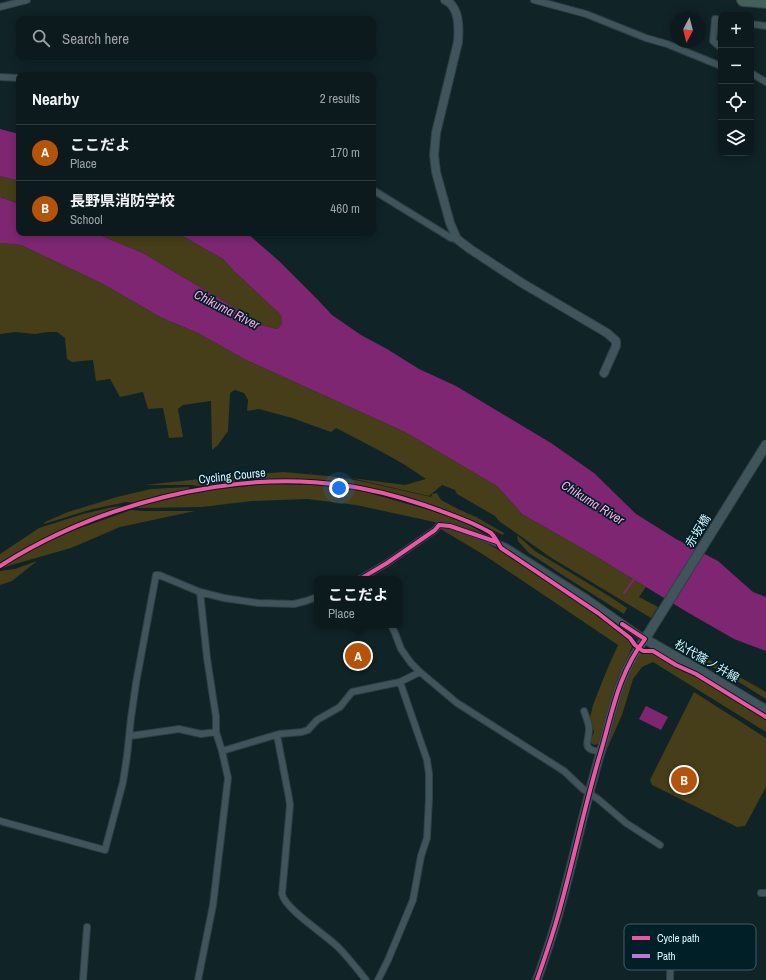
<!DOCTYPE html>
<html lang="en">
<head>
<meta charset="utf-8">
<style>
  body { margin:0; font-family:"Archivo Narrow","Noto Sans JP",sans-serif; background:#152326; color:#f1f3f6 }
  .controls { position:absolute; right:12px; top:12px; display:grid; overflow:hidden; border-radius:8px; box-shadow:0 2px 10px #0003 }
  .controls button { width:36px; height:36px; display:grid; place-items:center; padding:0; border:0; border-bottom:1px solid #2c383b; background:#0c1a1d; color:#f1f3f6; font:20px sans-serif }
  .compass { position:absolute; left:670px; top:12px; width:36px; height:36px; border-radius:50%; background:#0c1a1d; box-shadow:0 2px 10px #0003; rotate:187deg }
  .you { position:absolute; left:339px; top:488px; width:14px; height:14px; margin:-10px; border:3px solid #fff; border-radius:50%; background:#1a73e8; box-shadow:0 0 0 6px #1a73e833 }
  .badge { display:grid; place-items:center; width:26px; height:26px; border-radius:50%; background:#b45309; color:#fff; font-size:13px; font-weight:700 }
  .pin { position:absolute; translate:-50% -50%; border:2px solid #fff; box-shadow:0 1px 4px #0006 }
  .popup { position:absolute; left:314px; top:576px; width:88px; height:52px; box-sizing:border-box; display:grid; place-content:center; border-radius:8px; background:#0c1a1d; filter:drop-shadow(0 1px 3px #0005); font-size:13px; white-space:nowrap; color:#9aa1a4 }
  .popup b { font-size:15px; color:#f1f3f6 }
  .popup::after { content:''; position:absolute; left:50%; top:100%; margin-left:-8px; border:8px solid transparent; border-top-color:#0c1a1d }
  .list { margin:0; padding:0; list-style:none }
  h2 { display:flex; justify-content:space-between; align-items:center; height:52px; margin:0; padding:0 16px; font-size:17px }
  h2 small { font-size:13px; font-weight:400; color:#9aa1a4 }
  .list li { display:grid; grid-template-columns:26px 1fr auto; gap:12px; align-items:center; box-sizing:border-box; height:56px; padding:0 16px; border-top:1px solid #2c383b }
  .list b { display:block; font-size:15px; white-space:nowrap }
  .list p { margin:0; font-size:13px; white-space:nowrap; color:#9aa1a4 }
  .list em { font-size:13px; font-style:normal; color:#9aa1a4 }
  .icon { flex:none; width:22px; height:22px; fill:none; stroke:currentColor; stroke-width:2; stroke-linecap:round; stroke-linejoin:round }
  .map { position:relative; flex:none; width:766px; height:980px; overflow:hidden }
  .search { position:absolute; background:#0c1a1d; box-shadow:0 2px 10px #0003; left:16px; top:16px; width:360px; height:44px; display:flex; align-items:center; gap:10px; box-sizing:border-box; padding:0 14px; border-radius:8px; color:#9aa1a4; font-size:15px }
  .panel { position:absolute; background:#0c1a1d; box-shadow:0 2px 10px #0003; left:16px; top:72px; width:360px; height:164px; border-radius:8px }
  .map>svg:first-child { display:block }
  .grass { fill:#453e18 }
  .water { fill:#7e2672 }
  .lines { fill:none; stroke-linecap:round; stroke-linejoin:round }
  .stream { stroke:#7e2672; stroke-width:2 }
  .minor-casing { stroke:#303f42; stroke-width:8 }
  .tertiary-casing { stroke:#303f42; stroke-width:10 }
  .secondary-casing { stroke:#303f42; stroke-width:11 }
  .motorway-casing { stroke:#303f42; stroke-width:14 }
  .minor { stroke:#3f555b; stroke-width:6 }
  .tertiary { stroke:#3f555b; stroke-width:8 }
  .secondary { stroke:#3f555b; stroke-width:9 }
  .motorway { stroke:#455f5b; stroke-width:12 }
  .cycleway-casing { stroke:#001f26; stroke-width:6 }
  .cycleway { stroke:#f153a3; stroke-width:4 }
  .labels { text-anchor:middle; stroke-width:3.5; stroke-linejoin:round; paint-order:stroke }
  .street-label { font-size:12px; fill:#d6f5fd; stroke:#001f26 }
  .water-label { font-size:13px; font-style:italic; fill:#f7abe5; stroke:#001f26 }
  .key { fill:#001f26; stroke:#405f66; stroke-width:1 }
  .key-label { font-size:11px; fill:#d6f5fd }
</style>
</head>
<body>
<div class="map">
<svg width="766" height="980" viewBox="0 0 766 980">
  <rect width="100%" height="100%" fill="#102327"/>
  <path class="grass" d="M0 176 19 181V204L0 197Z
    M95 233H177L223 259 235 272 281 315 282 324 277 329 261 325 217 297 181 276 143 253Z
    M0 243 21 245 103 284 162 318 198 333 246 360 405 432 497 486 522 514 592 554 646 587 639 597 658 607 651 618 550 557 499 521 495 516 457 494 455 490 442 485 429 496 351 478 405 485 426 479C398 459 367 444 336 428L331 432 292 418 259 409 247 411 248 400 244 393 235 390 230 393 228 431 218 445 212 450 211 401 183 405 178 409 183 437 169 438 163 408 148 409 143 392 120 397 110 379 96 381 93 360 72 362 67 359 65 338 57 332H48L35 334 15 332 0 334Z
    M283 472 339 477 365 482 431 497 432 494 437 493 441 500 460 510 476 517 504 533 503 535 484 526 436 506 408 497 362 486 332 481 299 479H259L198 486 192 485H145L217 477Z
    M267 484 314 485 362 491 457 518 483 533 452 523H439L356 505 307 499 252 501 202 507 139 508 138 506 209 490Z
    M189 487V489L146 499 135 503 126 502 89 510 44 524 45 522 68 512 117 497 151 489Z
    M124 506C98 516 71 525 46 537 30 545 15 554 0 563V554L39 528 83 514 112 507Z
    M131 510 144 511H195L120 527 71 548 1 568 38 546 75 530Z
    M439 528C475 532 504 553 533 572 565 593 597 616 628 638L632 647 617 679 598 744 594 745 591 743V739L594 732 590 718 593 705 606 672 618 645 484 555Z
    M517 535 535 551 609 596 627 608 624 614 564 576 529 553 518 541Z
    M37 561 12 581 0 585V571L15 569Z
    M681 644 766 692V699L742 684 678 647Z
    M644 652H653L683 667 717 685 766 717V732L653 662 642 667 633 679 622 715 606 751 605 750 614 722 621 693 628 674 639 653Z
    M694 692 766 738V787L745 826 737 827 652 785 650 780Z"/>
  <path class="water" d="M0 129 19 134V181L0 176Z
    M0 197 19 204V233H95L143 253 181 276 217 297 261 325 277 329 282 324 281 315 235 272 223 259 177 233H247L279 261 318 300 332 315 361 335 387 349 419 369 456 386 551 443 594 473 636 514 676 539 718 561 753 592 766 597V651L734 639 687 612 592 554 522 514 497 486 405 432 246 360 198 333 162 318 103 284 21 245 0 243Z
    M646 706 668 717 661 730 639 719Z"/>
  <g class="lines">
    <path class="stream" d="M624 593 635 578"/>
    <g class="minor-casing">
      <path id="minor" d="M534 0 586 14 646 38 667 44 721 66
        M0 7 27 0
        M721 20 715 19 713 41 721 48
        M751 24 766 26
        M751 73 766 82
        M0 77 19 78
        M373 190 451 238 457 239
        M360 579 387 563 435 530 439 525 450 526 459 529 484 538 506 547 588 599 645 639
        M391 625 395 633 401 649 411 663 420 672 457 703 564 771 583 789 598 799 626 823 660 845
        M584 711C586 717 589 723 589 729 589 743 580 749 601 752
        M277 735 289 798 290 805 282 894C285 909 326 935 338 947 348 957 357 969 366 980
        M130 736 179 729 201 734 216 732
        M222 751 279 734 302 732 308 730 317 720 340 707 352 692 400 682 420 672
        M0 821 105 850 123 782 127 756 131 718 136 683 156 575H159L200 592 224 598 258 603 294 604 306 601 317 597
        M761 893H766
        M83 980 87 927
        M198 980 213 905 228 778 222 751 216 732V717L207 658 200 592
        M378 980 388 960 413 900 421 856 427 838 429 798V774L427 760 400 682
        M670 980 671 941"/>
    </g>
    <g class="tertiary-casing">
      <path id="tertiary" d="M445 0C460 7 459 28 458 42L436 133 434 155 436 172 450 223 457 239 470 249 522 283 607 333 616 341V346L604 373
        M537 980C544 960 551 940 557 919 573 864 584 807 601 751 612 713 619 672 645 639"/>
    </g>
    <g class="secondary-casing">
      <path id="secondary" d="M766 445 645 639 706 674 766 710"/>
    </g>
    <g class="motorway-casing">
      <path id="motorway" d="M743 0 766 2"/>
    </g>
    <use href="#minor" class="minor"/>
    <use href="#tertiary" class="tertiary"/>
    <use href="#secondary" class="secondary"/>
    <use href="#motorway" class="motorway"/>
    <g class="cycleway-casing">
      <path id="cycleway" d="M0 566C94 506 230 469 342 485 370 489 397 496 424 505 443 512 462 518 480 527 484 529 488 531 491 533 495 537 498 543 501 548L598 613 630 638 635 645 643 651H653L676 665 696 674 766 717
        M360 579 387 563 435 530 439 525 450 526 497 542
        M537 980C544 960 551 940 557 919 573 864 584 807 601 751 612 713 619 672 645 639L622 624"/>
    </g>
    <use href="#cycleway" class="cycleway"/>
  </g>
  <g class="labels">
    <g class="street-label">
      <text transform="translate(232 476) rotate(-6)" y="4">Cycling Course</text>
      <text transform="translate(698 531) rotate(-58)" y="4">赤坂橋</text>
      <text transform="translate(707 661) rotate(30)" y="4">松代篠ノ井線</text>
    </g>
    <g class="water-label">
      <text transform="translate(227 309) rotate(27)" y="5">Chikuma River</text>
      <text transform="translate(593 502) rotate(32)" y="5">Chikuma River</text>
    </g>
  </g>
  <rect x="624" y="924" width="132" height="46" rx="6" class="key"/>
  <rect x="632" y="936" width="18" height="4" fill="#f153a3"/>
  <rect x="632" y="954" width="18" height="4" fill="#ba77d6"/>
  <g class="key-label">
    <text x="657" y="942">Cycle path</text>
    <text x="657" y="960">Path</text>
  </g>
</svg>
<div class="controls">
<button>+</button>
<button>−</button>
<button><svg class="icon" aria-label="locate" viewBox="0 0 24 24"><circle cx="12" cy="12" r="6"/><path d="M12 2v4M12 18v4M2 12h4M18 12h4"/></svg></button>
<button><svg class="icon" aria-label="layers" viewBox="0 0 24 24"><path d="M12 4l9 5-9 5-9-5zM3 14l9 5 9-5"/></svg></button>
</div>
<svg class="compass" viewBox="-18 -18 36 36"><path d="M0-13l5 13h-10z" fill="#e53935"/><path d="M0 13l5-13h-10z" fill="#9aa1a4"/></svg>
<div class="you"></div>
<div class="pin badge" style="left:358px;top:656px">A</div>
<div class="popup"><b>ここだよ</b>Place</div>
<div class="pin badge" style="left:684px;top:780px">B</div>
<div class="search"><svg class="icon" aria-label="search" viewBox="0 0 24 24"><circle cx="10" cy="10" r="6"/><path d="M15 15l6 6"/></svg>Search here</div>
<section class="panel">
<h2>Nearby<small>2 results</small></h2>
<ul class="list">
<li><span class="badge">A</span><div><b>ここだよ</b><p>Place</p></div><em>170 m</em></li>
<li><span class="badge">B</span><div><b>長野県消防学校</b><p>School</p></div><em>460 m</em></li>
</ul>
</section>
</div>
</body>
</html>
